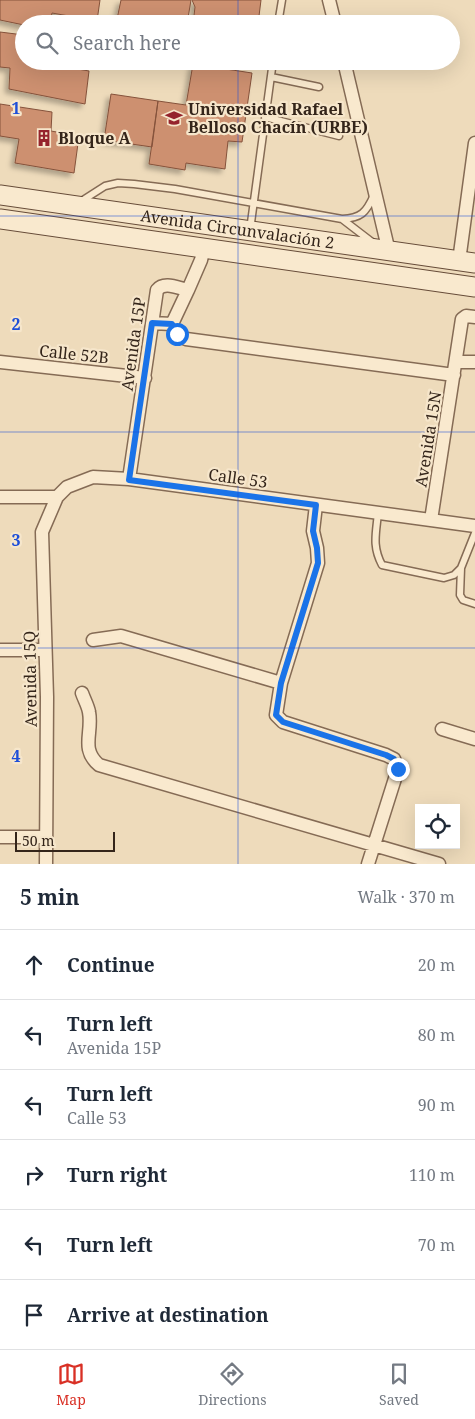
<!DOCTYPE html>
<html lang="en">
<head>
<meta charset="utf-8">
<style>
  body { margin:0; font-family:"Noto Serif",serif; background:#f2f2f3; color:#1f2937 }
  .controls { position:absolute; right:15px; bottom:15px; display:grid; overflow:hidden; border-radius:0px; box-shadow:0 5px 20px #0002 }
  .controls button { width:45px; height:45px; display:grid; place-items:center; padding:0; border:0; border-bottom:1px solid #e0e1e3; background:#fff; color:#1f2937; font:25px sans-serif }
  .scale { position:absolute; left:15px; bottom:12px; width:100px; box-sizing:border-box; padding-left:5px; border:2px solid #34251a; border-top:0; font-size:14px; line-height:18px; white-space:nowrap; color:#34251a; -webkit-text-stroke:4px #f6e6cb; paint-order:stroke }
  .stop { position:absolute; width:15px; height:15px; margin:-11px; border:4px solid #1a73e8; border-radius:50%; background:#fff }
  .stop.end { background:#1a73e8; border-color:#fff; box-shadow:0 1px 5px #0008 }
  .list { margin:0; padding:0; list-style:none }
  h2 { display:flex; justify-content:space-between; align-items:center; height:65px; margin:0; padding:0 20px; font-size:21px }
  h2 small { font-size:16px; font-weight:400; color:#747a83 }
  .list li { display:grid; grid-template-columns:32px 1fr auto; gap:15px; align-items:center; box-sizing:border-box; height:70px; padding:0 20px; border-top:1px solid #e0e1e3 }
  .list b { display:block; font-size:19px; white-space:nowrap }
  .list p { margin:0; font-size:16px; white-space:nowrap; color:#747a83 }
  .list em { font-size:16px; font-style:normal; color:#747a83 }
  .icon { flex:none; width:28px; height:28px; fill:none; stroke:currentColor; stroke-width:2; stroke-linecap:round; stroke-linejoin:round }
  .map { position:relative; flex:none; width:475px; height:864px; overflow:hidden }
  .search { position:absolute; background:#fff; box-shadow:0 5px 20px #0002; left:15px; right:15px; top:15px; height:55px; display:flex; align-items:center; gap:12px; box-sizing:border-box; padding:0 18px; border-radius:28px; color:#747a83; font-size:19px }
  .sheet { height:485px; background:#fff }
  nav { display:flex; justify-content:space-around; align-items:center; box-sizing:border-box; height:70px; border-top:1px solid #e0e1e3; background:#fff; font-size:14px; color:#747a83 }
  nav a { display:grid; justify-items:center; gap:2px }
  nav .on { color:#d93025 }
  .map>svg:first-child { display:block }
  .building { fill:#cd9070; stroke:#85523b; filter:url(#shadow) }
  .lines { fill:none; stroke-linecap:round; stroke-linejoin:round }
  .lane-casing { stroke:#856b55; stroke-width:9 }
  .street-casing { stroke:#856b55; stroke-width:15 }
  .secondary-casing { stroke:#674c39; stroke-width:21 }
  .lane { stroke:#f9e9ce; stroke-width:6 }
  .street { stroke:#f9e9ce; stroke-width:12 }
  .secondary { stroke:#f9e9ce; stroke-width:19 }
  .route { stroke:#1a73e8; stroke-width:6 }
  .grid { fill:none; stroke:#1d4ed8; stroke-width:1; stroke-opacity:0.55 }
  .labels { text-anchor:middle; stroke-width:4.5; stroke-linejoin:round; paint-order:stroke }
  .poi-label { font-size:16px; font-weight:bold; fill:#34251a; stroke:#f6e6cb; text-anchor:start }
  .street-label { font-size:16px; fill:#34251a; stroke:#f6e6cb }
  .grid-label { font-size:16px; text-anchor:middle; font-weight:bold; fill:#1d4ed8; stroke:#f6e6cb; stroke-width:4.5; stroke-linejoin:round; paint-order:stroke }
</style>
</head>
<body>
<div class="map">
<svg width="475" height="864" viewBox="0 0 475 864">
  <defs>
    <filter id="shadow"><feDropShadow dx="-4" dy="4" stdDeviation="2.5" flood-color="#0004"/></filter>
  </defs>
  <rect width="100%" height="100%" fill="#eedbbb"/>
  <path class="building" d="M0 0H100L97 21 52 13 50 24H24V25L0 20Z
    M121 0H191L187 24H116Z
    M192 0H261L258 24H193L195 7Z
    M0 32 24 35V61H44V63L89 71 85 104 9 89 10 68 0 67Z
    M232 61H252V64Z
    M193 64 252 73 242 142 228 141 225 169 186 163 185 170 149 164 158 101 186 105Z
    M111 94 158 101 152 147 104 140Z
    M0 104 52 112 51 131 79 136 74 173 15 163 19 139 0 136Z"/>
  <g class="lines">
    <g class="lane-casing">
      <path id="lane" d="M278 24 282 0
        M271 77 319 87
        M265 117 339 136
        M80 202 105 186 118 183 134 184 175 189 342 219 372 242
        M342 219C361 218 366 213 374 195
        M250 230 273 61
        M378 513C376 534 372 546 382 565L444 578 454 575 461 568 475 533
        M461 568 460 595 463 600 475 604"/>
    </g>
    <g class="street-casing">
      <path id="street" d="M329 0 335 24
        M344 61 389 252
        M459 261 475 143
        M152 323 172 324 188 290
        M172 324 177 334 186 339 454 375
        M0 362 145 378
        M456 362H475
        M129 479 157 290C164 281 178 288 188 290L201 260 204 248
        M0 497H57L67 487 93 477 129 479 475 526
        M316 505 313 531 317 548 318 563 281 683 276 715 283 722 386 755 394 759 398 769 368 864
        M431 520 462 319 466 316 475 317
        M93 640 121 636 281 683
        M0 650H45
        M82 693C84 699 88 706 89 712 93 733 80 749 99 765L439 864
        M442 729 475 739
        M0 837H46
        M46 864 47 697 42 532 57 497"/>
    </g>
    <g class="secondary-casing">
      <g id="secondary">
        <path id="s1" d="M0 195 475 263"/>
        <path d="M0 219 475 287"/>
      </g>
    </g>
    <use href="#lane" class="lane"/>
    <use href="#street" class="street"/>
    <use href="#secondary" class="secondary"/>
  </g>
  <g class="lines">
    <path class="route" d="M177 334 172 324 152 323 129 480 316 505 313 531 317 548 318 563 281 683 276 715 283 722 386 755 394 759 398 769"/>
  </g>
  <path class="grid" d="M238 0V24M238 61V864M0 216H475M0 432H475M0 648H475"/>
  <defs>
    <g id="university-bare" transform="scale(1.35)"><path d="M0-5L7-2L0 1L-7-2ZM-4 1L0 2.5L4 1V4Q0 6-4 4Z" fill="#95242d" stroke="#f6e6cb" stroke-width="2.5" paint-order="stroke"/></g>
    <g id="building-bare" transform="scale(1.35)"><path d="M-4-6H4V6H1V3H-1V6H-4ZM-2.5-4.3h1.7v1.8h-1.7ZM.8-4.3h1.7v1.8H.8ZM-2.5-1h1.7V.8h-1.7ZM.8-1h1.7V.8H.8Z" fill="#95242d" stroke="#f6e6cb" stroke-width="2.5" paint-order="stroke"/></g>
  </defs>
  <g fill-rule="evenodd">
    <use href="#university-bare" x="174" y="118"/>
    <use href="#building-bare" x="44" y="138"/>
  </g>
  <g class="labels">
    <g class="poi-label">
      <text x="188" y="115">Universidad Rafael<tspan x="188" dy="18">Belloso Chacín (URBE)</tspan></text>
      <text x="58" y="144">Bloque A</text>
    </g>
    <g class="street-label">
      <text dy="6" stroke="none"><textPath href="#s1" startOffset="240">Avenida Circunvalación 2</textPath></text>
      <text transform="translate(133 344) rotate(-82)" y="6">Avenida 15P</text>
      <text transform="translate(74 354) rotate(6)" y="6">Calle 52B</text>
      <text transform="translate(428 439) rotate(-81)" y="6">Avenida 15N</text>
      <text transform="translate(238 478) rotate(8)" y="6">Calle 53</text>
      <text transform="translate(30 679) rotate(-91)" y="6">Avenida 15Q</text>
    </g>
  </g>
  <g class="grid-label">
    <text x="16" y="114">1</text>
    <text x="16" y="330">2</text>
    <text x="16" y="546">3</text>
    <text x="16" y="762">4</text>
  </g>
</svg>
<div class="controls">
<button><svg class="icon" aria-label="locate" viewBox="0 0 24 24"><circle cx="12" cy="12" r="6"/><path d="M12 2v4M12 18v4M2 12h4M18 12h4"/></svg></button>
</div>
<div class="scale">50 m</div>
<div class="stop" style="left:177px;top:334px"></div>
<div class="stop end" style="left:398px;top:769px"></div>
<div class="search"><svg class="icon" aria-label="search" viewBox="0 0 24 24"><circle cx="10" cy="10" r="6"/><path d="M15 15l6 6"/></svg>Search here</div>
</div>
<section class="sheet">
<h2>5 min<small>Walk · 370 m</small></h2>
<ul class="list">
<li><svg class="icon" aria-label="ahead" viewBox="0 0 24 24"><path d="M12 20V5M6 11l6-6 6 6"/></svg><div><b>Continue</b></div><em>20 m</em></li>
<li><svg class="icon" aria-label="left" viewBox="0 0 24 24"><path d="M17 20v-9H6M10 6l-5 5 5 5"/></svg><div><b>Turn left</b><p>Avenida 15P</p></div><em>80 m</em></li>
<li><svg class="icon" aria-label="left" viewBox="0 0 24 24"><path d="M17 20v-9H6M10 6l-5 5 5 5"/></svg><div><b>Turn left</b><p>Calle 53</p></div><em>90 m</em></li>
<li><svg class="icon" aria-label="right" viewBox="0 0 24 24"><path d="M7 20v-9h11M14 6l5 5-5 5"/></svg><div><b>Turn right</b></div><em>110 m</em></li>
<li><svg class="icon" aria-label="left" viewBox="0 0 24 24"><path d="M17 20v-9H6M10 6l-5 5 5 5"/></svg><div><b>Turn left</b></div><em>70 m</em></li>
<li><svg class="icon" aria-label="arrive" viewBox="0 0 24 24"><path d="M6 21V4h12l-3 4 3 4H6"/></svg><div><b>Arrive at destination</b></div></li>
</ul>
</section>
<nav>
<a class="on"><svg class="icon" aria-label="map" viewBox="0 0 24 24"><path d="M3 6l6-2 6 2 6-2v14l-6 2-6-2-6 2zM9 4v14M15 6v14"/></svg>Map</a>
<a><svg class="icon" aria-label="directions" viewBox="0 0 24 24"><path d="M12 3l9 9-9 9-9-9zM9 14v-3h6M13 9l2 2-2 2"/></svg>Directions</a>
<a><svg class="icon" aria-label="saved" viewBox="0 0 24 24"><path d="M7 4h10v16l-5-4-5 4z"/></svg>Saved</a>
</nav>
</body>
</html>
